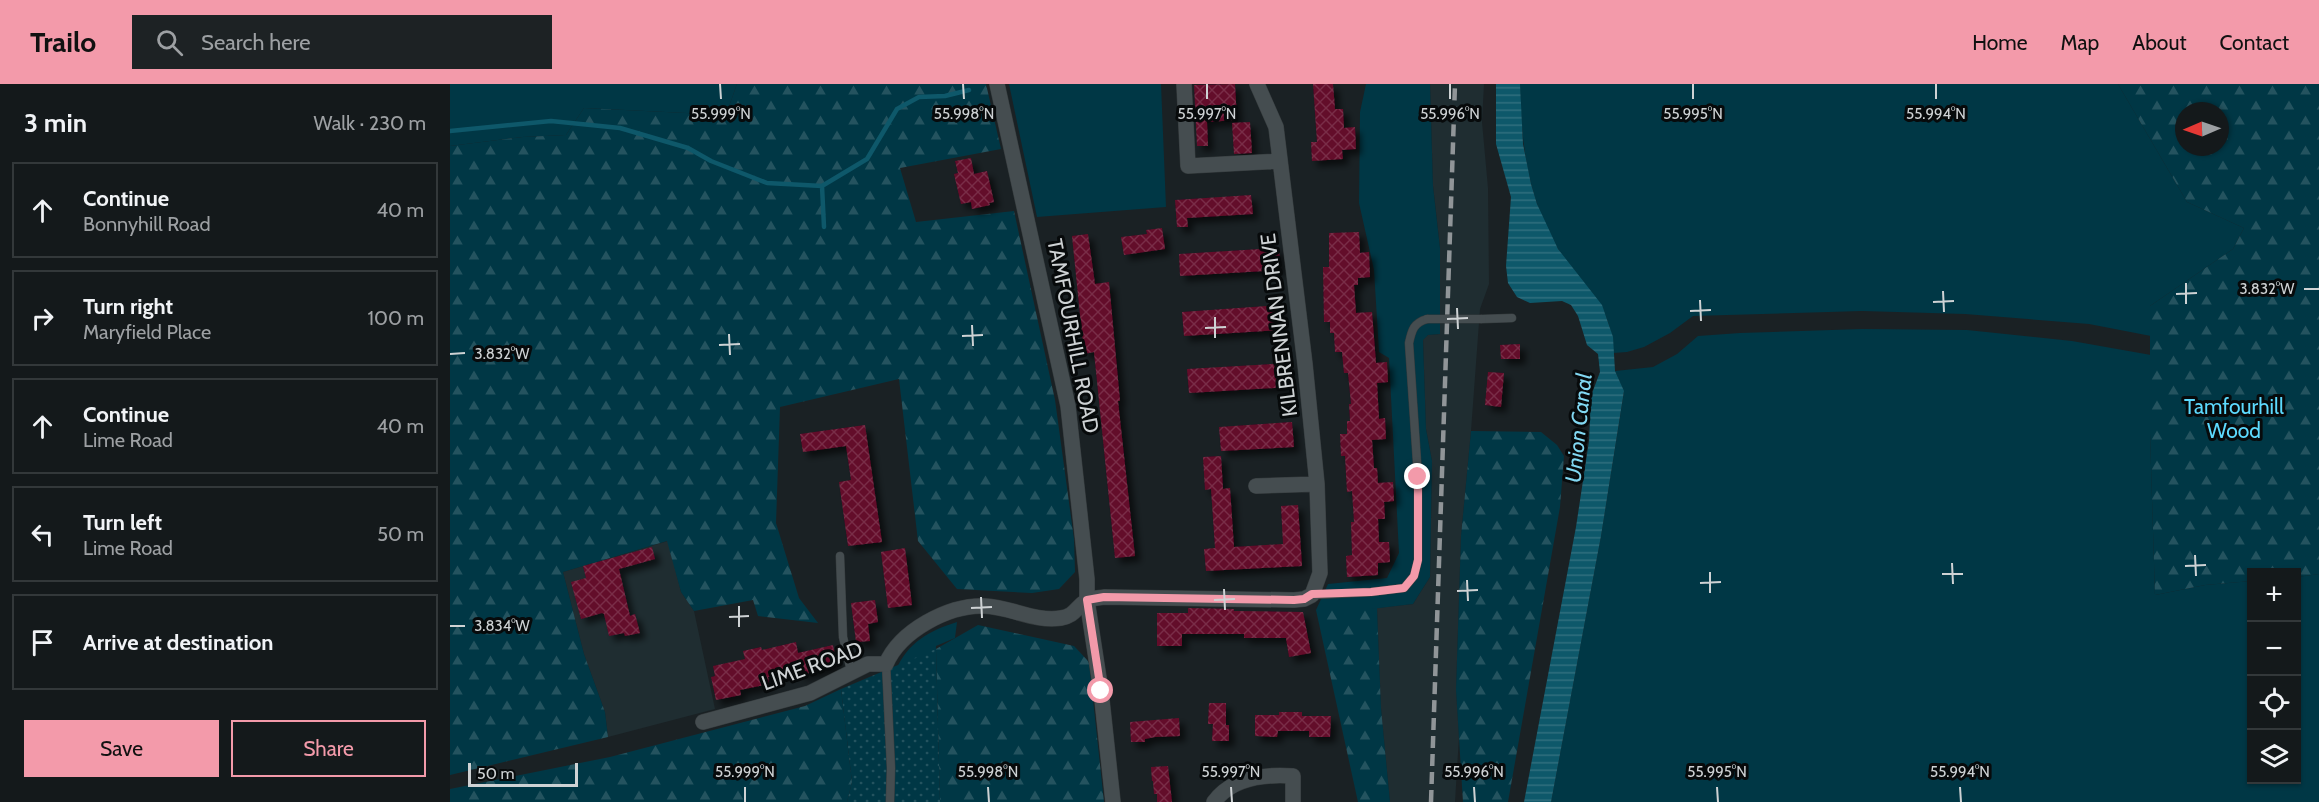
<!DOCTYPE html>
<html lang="en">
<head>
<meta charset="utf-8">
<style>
  body { margin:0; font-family:Cabin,sans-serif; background:#1d2224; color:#f1f3f6 }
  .controls { position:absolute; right:18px; bottom:18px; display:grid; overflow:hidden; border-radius:0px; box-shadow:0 2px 4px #0004 }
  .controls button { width:54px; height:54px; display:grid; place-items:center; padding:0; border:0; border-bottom:2px solid #33383a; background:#14191b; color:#f1f3f6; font:30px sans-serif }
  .compass { position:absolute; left:1725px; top:18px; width:54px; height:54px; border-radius:50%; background:#14191b; box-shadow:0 2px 4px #0004; rotate:268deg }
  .scale { position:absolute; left:18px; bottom:15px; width:110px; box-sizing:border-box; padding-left:6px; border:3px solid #ced2d4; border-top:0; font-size:16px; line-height:21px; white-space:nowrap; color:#ced2d4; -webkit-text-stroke:4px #070a0b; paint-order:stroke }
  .stop { position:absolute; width:18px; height:18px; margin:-14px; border:4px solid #f39aaa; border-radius:50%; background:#fff }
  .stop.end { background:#f39aaa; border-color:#fff; box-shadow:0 2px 6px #0008 }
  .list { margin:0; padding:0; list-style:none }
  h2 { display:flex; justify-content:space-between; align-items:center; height:78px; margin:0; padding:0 24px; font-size:26px }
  h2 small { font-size:20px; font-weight:400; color:#9da0a3 }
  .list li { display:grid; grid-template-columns:39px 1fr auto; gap:18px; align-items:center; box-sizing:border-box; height:96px; margin:0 12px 12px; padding:0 12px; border:2px solid #33383a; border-radius:0px }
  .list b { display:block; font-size:22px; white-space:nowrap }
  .list p { margin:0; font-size:20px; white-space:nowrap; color:#9da0a3 }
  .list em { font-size:20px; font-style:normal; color:#9da0a3 }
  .actions { display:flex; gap:12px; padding:18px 24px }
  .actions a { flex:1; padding:14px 0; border:2px solid #f39aaa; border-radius:0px; text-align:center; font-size:21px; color:#f39aaa }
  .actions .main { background:#f39aaa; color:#111 }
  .icon { flex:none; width:33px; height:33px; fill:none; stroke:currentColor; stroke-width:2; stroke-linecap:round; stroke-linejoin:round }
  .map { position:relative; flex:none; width:1869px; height:718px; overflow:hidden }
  header { display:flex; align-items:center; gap:36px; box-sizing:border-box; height:84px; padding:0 30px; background:#f39aaa; color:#111 }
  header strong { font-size:28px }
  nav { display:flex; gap:33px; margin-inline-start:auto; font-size:21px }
  .search { width:420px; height:54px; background:#1d2224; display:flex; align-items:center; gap:15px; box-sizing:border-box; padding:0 21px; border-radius:0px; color:#9da0a3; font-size:22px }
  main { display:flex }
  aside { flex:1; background:#14191b }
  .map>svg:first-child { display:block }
  .built { fill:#1f2d31 }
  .green { fill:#003745 }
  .forest { fill:url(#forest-firs); fill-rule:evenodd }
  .park { fill:url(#park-dots) }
  .water { fill:url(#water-rules) }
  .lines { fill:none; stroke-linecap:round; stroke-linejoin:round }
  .stream { stroke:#0e586a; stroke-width:4.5 }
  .building { fill:url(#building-cross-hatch); filter:url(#shadow) }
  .service-casing { stroke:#353b3d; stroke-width:9 }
  .minor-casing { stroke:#353b3d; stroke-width:16 }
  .secondary-casing { stroke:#353b3d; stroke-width:16 }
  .service { stroke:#454d50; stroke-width:8 }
  .minor { stroke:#454d50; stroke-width:15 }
  .secondary { stroke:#454d50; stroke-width:15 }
  .rail { stroke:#909598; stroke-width:4.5; stroke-dasharray:12 6; stroke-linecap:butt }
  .service-bridge-casing { stroke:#353b3d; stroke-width:9; stroke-linecap:butt }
  .service-bridge { stroke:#454d50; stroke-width:8 }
  .route { stroke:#f39aaa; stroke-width:8 }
  .ticks { fill:none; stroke:#ced2d4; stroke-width:2 }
  .labels { text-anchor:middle; stroke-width:6; stroke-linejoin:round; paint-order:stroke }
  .street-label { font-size:21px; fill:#ced2d4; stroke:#070a0b }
  .park-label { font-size:21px; fill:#5cdafe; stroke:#070a0b }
  .water-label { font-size:22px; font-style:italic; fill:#82d8f2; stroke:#070a0b }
  .ticks-label { font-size:15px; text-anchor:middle; fill:#ced2d4; stroke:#070a0b; stroke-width:6; stroke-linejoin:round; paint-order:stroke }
</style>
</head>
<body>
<header>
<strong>Trailo</strong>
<div class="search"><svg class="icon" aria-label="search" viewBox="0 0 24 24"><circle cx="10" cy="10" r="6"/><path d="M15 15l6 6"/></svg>Search here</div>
<nav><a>Home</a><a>Map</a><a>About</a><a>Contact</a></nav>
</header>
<main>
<aside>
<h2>3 min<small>Walk · 230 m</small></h2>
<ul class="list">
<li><svg class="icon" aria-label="ahead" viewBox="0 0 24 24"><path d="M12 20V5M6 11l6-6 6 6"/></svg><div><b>Continue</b><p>Bonnyhill Road</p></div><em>40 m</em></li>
<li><svg class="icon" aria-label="right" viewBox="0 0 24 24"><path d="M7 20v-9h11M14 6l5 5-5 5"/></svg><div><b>Turn right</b><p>Maryfield Place</p></div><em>100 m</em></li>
<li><svg class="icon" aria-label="ahead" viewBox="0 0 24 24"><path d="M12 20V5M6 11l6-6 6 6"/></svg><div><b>Continue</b><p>Lime Road</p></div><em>40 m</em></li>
<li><svg class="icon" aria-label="left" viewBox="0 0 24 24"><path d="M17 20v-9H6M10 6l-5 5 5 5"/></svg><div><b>Turn left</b><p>Lime Road</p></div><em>50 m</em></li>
<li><svg class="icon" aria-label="arrive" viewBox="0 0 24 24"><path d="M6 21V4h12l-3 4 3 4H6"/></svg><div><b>Arrive at destination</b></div></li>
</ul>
<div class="actions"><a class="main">Save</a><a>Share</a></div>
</aside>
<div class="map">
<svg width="1869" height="718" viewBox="0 0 1869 718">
  <defs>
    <pattern id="forest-firs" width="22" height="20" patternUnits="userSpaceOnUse" patternTransform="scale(1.5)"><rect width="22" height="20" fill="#003745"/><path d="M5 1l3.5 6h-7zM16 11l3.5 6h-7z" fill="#24535f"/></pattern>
    <pattern id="park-dots" width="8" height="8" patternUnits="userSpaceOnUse" patternTransform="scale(1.5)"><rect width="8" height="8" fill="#003745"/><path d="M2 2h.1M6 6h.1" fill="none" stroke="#24535f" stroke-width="1.8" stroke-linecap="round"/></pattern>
    <pattern id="water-rules" width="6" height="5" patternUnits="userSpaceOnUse" patternTransform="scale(1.5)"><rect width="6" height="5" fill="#0e586a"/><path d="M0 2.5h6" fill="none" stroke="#306f7e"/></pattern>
    <pattern id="building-cross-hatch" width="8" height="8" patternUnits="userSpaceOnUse" patternTransform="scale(1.5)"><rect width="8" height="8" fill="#630a29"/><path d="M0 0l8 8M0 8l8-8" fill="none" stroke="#782d47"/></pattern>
    <filter id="shadow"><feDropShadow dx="5.5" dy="5.5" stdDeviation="3" flood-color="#0009"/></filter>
  </defs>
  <rect width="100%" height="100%" fill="#1a2124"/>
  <path class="built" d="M980 0H1034L1032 38 1038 104 1039 200 1030 225 1021 347 1011 452 1006 606 1009 653 1005 718H940L931 624 927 524 963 520 980 493 982 377 976 345 973 255 978 251 990 250V164L983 102Z
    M218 457 231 508 244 527 265 625 158 653 155 628 134 570 113 488Z"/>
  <path class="green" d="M0 0H287L276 31 134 24 116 51 73 53 0 62Z
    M559 0H711L716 123 587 133Z
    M916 0H980L983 102 990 164V250L978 251 973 256 976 345 982 377 980 493 963 520 913 526H866L878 500 937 494 949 469 939 274 929 268 924 186 909 119 910 28Z
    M1070 0H1668L1737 118 1794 144 1783 165 1700 222 1701 252 1639 240 1515 230 1412 227 1243 232 1220 249 1194 263 1177 268 1163 269C1163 217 1129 202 1107 163 1077 113 1071 57 1070 0Z
    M1412 245 1517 246 1622 257 1701 271 1700 349 1705 511 1755 501 1801 497 1802 696H1846L1847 493 1869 490V718H1101L1151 452 1174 308 1165 287 1203 283 1227 270 1248 252 1290 249Z
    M507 538 505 554 486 562 484 651 446 586C458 558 479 547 507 538Z"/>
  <path class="forest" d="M287 0H536L551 65 450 84 466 138 564 127 605 316 624 455 625 488 609 505 582 509 507 505 468 457 449 295 330 323 326 439 349 514 368 539 308 532 303 516 244 527 231 508 217 457 113 488 134 570 155 628 158 653 0 691V62L73 53 116 51 134 24 276 31Z
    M1668 0H1869V490L1847 493 1846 488H1802L1801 497 1755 501 1705 511 1700 349V222L1783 165 1794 144 1737 118ZM1734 27H1770V63H1734Z
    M1021 347 1091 348 1107 361 1114 372 1110 423 1058 718H1013L1006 606 1011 452Z
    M927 524 931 624 940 718H908L866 526Z
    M528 541 624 562 639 578 654 718H490L486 565Z
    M391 605 402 698 397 718H0V705L160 673 355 622Z"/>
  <path class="park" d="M486 565 490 718H397L402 698 391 605Z"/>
  <path class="water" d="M1046 0H1070L1073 60 1081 100 1087 120 1108 165 1152 221 1163 253 1165 287 1174 307 1151 452 1101 718H1074L1126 443 1139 357 1141 312 1150 288 1148 270 1137 261 1128 232 1121 221 1112 217 1080 219 1067 213 1058 199 1056 182 1061 113 1046 60Z"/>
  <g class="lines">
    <path class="stream" d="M0 47 101 37 170 44 238 64 261 77 317 99 372 102 417 75 447 25 469 13 495 12 519 6
      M372 102 374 143"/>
  </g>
  <path class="building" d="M785 0 787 36 757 38 758 62H747L744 1Z
    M863 0H883L885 25H893L894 44 905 43 906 65 892 66 893 75 862 77 861 58H867Z
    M800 38 802 69 784 70 782 39Z
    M521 74 524 90 537 87 544 118 539 119 540 121 522 125 521 118 511 120 504 90 508 89 505 77Z
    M801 111 803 130 737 134 738 143H727L725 116Z
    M712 144 715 165 674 171 671 153 697 150 696 146Z
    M909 148 910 169 919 168 920 193 908 194V201H904L906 229 922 228 926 279 937 278 938 298 927 299 929 335 935 334 936 355 922 356 924 384H927L928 399 943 398 944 417 934 418 935 435H928L929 458H939L940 478 928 479V491L897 493 896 472 902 471 901 438H904L902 407 897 408 895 372H891L890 350H897V337H900L899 320H901L898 289H894L892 268H885L884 249H880V238H874L873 183H879V149Z
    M638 150 645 200 659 198 670 317H668L685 472 665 474 644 268 634 270 622 152Z
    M829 164 830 186 730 192 729 170Z
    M831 221 833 246 734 252 732 228Z
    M1070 260V275H1051L1050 261Z
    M839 279 840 303 739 309 737 285Z
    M1038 288 1054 289 1051 323 1035 321Z
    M842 338 844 363 771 367 769 343Z
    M415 341 432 458 398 462 389 398 401 396 396 362 353 368 350 350Z
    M771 372 773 405 780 404 784 463 833 460 831 422 848 421 852 482 756 487 754 465 765 464 761 405 755 406 753 373Z
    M202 463 205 475 169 485 180 532 185 530 190 549 175 552 174 549 159 552 154 530 152 529 131 535 121 498 136 494 133 482Z
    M455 464 462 521 438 524 431 468Z
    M425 516 428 538 418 540 420 557 406 558 401 519Z
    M738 524 784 525V527L853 528 861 569 839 573 836 554H794V550H732V562H707V529H738Z
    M346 558 348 569 383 561 387 582 351 591 350 586 318 593 319 600 290 606 291 611 266 616 261 593 265 592 263 582 295 575 293 567 311 563 312 566Z
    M759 619H776V641H779V657H762L763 640H758Z
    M829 628H852V632H881L880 653H859V647H828L827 653 805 652V631H829Z
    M729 634 730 652 705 653 695 655V658H681L680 638Z
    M718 682 722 718H707V710H704L703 697H702L701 683Z"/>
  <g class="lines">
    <g class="service-casing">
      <path id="service" d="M1032 235 1062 234
        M390 472 393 553 401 587
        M862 511 921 508 954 504 964 492 968 476V393L959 259C962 245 964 239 977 235
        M436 580 441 684 440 718"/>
    </g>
    <g class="minor-casing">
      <path id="minor" d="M734 0 738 82 830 77
        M806 402 867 400
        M253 638 360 609 418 580H436C450 547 498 521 534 522 561 523 584 538 611 534 625 532 626 523 636 517 640 514 649 514 654 513L844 516 854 515 862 511 870 489 867 400 855 280 826 43 807 0
        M764 718C782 693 814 690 843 692V718"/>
    </g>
    <g class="secondary-casing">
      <path id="secondary" d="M547 0 618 322 637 495V516L651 607 663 718"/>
    </g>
    <use href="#service" class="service"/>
    <use href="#minor" class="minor"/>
    <use href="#secondary" class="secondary"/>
    <path class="rail" d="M981 718 1005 0"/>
    <g class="service-bridge-casing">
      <path id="service-bridge" d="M977 235H1032"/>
    </g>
    <use href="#service-bridge" class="service-bridge"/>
  </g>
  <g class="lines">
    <path class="route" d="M651 607 637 516 654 513 844 516 854 515 862 510 921 508 954 504 964 492 968 476V393"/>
  </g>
  <path class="ticks" d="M270 0 271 15M513 0 514 15M757 0V15M1000 0V15M1243 0V15M1486 0V15M1736 199V220M1854 205H1869M1493 207 1494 228M1726 210 1747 209M1250 216 1251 237M1483 218 1504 217M1007 224 1008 245M1240 227 1261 226M765 233V254M997 235 1018 234M522 241 523 262M755 244 776 243M279 250 280 271M512 252 533 251M269 261 290 260M0 270 15 269M1745 471 1746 492M1502 479 1503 500M1735 482 1756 481M1260 488V509M1492 490H1513M1017 496 1018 517M1250 499 1271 498M774 505 775 526M1007 507 1028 506M531 513 532 534M764 516 785 515M289 522V543M521 524 542 523M279 533 299 532M0 542H15M295 703V718M538 703 539 718M781 703 782 718M1024 703 1025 718M1267 703 1268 718M1510 703 1511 718"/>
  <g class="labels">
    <g class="street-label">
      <text transform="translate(829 241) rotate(-97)" y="7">KILBRENNAN DRIVE</text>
      <text transform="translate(623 252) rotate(79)" y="7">TAMFOURHILL ROAD</text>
      <text transform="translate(362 582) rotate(-20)" y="7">LIME ROAD</text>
    </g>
    <g class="park-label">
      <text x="1784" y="330">Tamfourhill<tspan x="1784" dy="24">Wood</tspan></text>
    </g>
    <g class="water-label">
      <text transform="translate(1128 344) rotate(-84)" y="8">Union Canal</text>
    </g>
  </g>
  <g class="ticks-label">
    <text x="271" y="35">55.999°N</text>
    <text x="514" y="35">55.998°N</text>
    <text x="757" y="35">55.997°N</text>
    <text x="1000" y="35">55.996°N</text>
    <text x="1243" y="35">55.995°N</text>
    <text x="1486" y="35">55.994°N</text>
    <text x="1817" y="210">3.832°W</text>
    <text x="52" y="275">3.832°W</text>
    <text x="52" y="547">3.834°W</text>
    <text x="295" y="693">55.999°N</text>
    <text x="538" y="693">55.998°N</text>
    <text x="781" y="693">55.997°N</text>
    <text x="1024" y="693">55.996°N</text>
    <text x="1267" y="693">55.995°N</text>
    <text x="1510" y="693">55.994°N</text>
  </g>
</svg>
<div class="controls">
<button>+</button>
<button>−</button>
<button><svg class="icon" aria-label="locate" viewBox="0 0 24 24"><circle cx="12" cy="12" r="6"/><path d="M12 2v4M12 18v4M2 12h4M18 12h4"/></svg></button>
<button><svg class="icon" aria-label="layers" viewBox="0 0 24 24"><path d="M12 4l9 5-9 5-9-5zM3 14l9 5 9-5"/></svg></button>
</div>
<svg class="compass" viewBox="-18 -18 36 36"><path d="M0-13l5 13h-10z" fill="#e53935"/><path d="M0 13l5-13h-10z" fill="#9da0a3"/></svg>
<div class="scale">50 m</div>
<div class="stop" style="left:651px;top:607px"></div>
<div class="stop end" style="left:968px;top:393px"></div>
</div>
</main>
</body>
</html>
